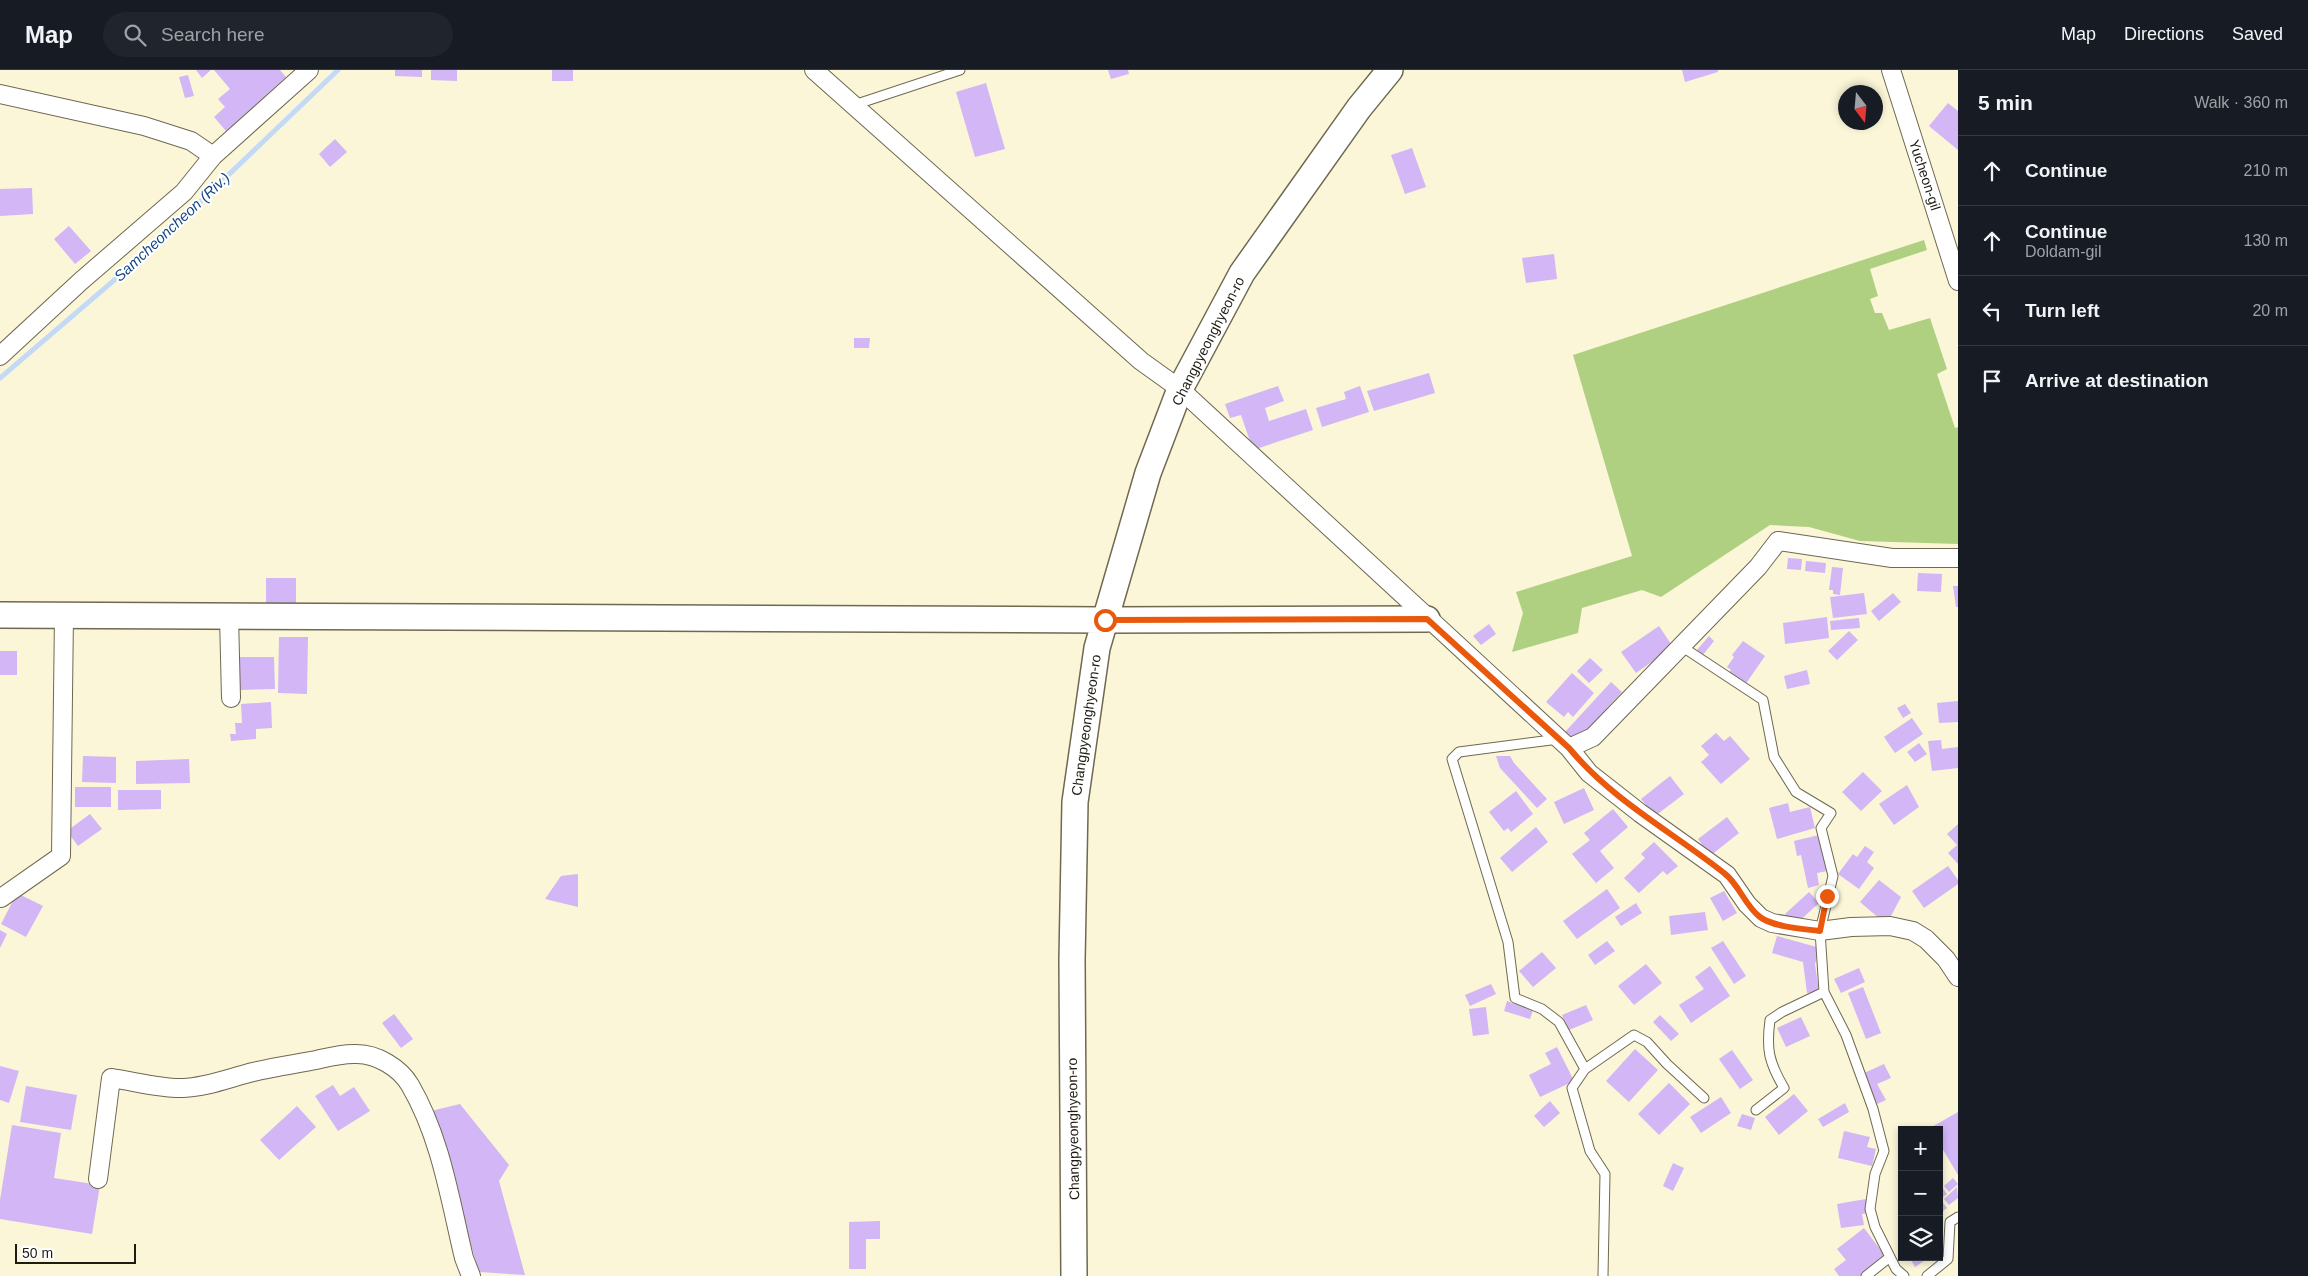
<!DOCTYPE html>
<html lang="en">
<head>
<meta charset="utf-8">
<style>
  body { margin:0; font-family:Helvetica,sans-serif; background:#20242c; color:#f1f3f6 }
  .controls { position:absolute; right:15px; bottom:15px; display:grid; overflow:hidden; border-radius:0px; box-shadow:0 2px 8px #0003 }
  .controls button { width:45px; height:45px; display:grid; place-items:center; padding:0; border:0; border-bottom:1px solid #363941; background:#171b24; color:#f1f3f6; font:25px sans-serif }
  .compass { position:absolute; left:1838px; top:15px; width:45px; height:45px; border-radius:50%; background:#171b24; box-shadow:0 2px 8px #0003; rotate:164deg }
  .scale { position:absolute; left:15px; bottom:12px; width:121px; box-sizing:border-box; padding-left:5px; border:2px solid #1e1c12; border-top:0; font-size:14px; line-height:18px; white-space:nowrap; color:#1e1c12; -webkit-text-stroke:4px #fff; paint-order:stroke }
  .stop { position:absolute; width:15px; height:15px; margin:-11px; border:4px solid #ea580c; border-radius:50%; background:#fff }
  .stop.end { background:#ea580c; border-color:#fff; box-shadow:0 1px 5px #0008 }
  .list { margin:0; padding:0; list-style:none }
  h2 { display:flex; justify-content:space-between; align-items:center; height:65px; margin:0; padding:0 20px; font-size:21px }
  h2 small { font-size:16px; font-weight:400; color:#9ea1a6 }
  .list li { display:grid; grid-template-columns:32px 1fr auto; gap:15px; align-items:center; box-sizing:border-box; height:70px; padding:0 20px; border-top:1px solid #363941 }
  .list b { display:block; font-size:19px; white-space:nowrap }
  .list p { margin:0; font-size:16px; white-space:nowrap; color:#9ea1a6 }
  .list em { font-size:16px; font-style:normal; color:#9ea1a6 }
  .icon { flex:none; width:28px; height:28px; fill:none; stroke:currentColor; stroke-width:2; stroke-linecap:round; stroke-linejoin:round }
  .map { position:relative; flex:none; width:1958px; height:1206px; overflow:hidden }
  header { display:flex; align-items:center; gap:30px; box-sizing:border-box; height:70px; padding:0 25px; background:#171b24; border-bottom:1px solid #363941 }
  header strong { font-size:24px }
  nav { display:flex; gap:28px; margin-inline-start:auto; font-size:18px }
  .search { width:350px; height:45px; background:#20242c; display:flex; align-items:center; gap:12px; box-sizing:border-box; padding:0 18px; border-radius:28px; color:#9ea1a6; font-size:19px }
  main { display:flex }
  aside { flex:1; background:#171b24 }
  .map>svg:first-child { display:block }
  .green { fill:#afd081 }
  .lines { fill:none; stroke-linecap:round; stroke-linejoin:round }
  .stream { stroke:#c4d9f6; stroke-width:5 }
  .building { fill:#d2b6f5 }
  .lane-casing { stroke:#6e6950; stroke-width:11 }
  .street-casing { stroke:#6e6950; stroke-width:20 }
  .secondary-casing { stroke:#6e6950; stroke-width:28 }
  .lane { stroke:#fff; stroke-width:9 }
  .street { stroke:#fff; stroke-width:18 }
  .secondary { stroke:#fff; stroke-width:25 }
  .route { stroke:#ea580c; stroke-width:6 }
  .labels { text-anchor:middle; stroke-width:4; stroke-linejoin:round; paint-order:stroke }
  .street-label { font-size:14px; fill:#1e1c12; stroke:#fff }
  .water-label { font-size:15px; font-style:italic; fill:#154684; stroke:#fff }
</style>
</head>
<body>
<header>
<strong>Map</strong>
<div class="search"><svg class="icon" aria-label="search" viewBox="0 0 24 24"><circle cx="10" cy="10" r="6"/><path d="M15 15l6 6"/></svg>Search here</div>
<nav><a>Map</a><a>Directions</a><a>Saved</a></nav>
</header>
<main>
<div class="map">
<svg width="1958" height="1206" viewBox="0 0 1958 1206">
  <rect width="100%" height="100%" fill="#fbf6d8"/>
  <path class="green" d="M1924 170 1927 180 1870 199 1878 226 1870 229 1875 243H1882L1889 260 1930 248 1947 299 1937 304 1955 358 1958 357V474L1860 471 1809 457 1770 455 1661 527 1642 520 1582 538 1578 563 1512 582 1523 543 1516 522 1632 486 1573 285Z"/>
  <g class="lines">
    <path class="stream" d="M0 308 154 176 338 0"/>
  </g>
  <path class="building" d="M196 0H211L202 8Z
    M214 0H280L286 7 226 61 214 47 225 37 218 29 230 19Z
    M395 0H422V7L395 6Z
    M431 0H457V11L431 10Z
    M552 0H573V11H552Z
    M1108 0H1128L1129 4 1111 9Z
    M1682 0H1718V2L1685 12Z
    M188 5 194 26 185 28 179 7Z
    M986 13 1005 79 975 87 956 22Z
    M1948 33 1958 41V80L1929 56Z
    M335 69 347 82 330 97 319 84Z
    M1412 78 1426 117 1405 124 1391 85Z
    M32 118 33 144 0 146V119Z
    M69 156 91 181 75 194 54 169Z
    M1554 184 1557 209 1526 213 1522 188Z
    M854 268H870L869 278H854Z
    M1429 303 1435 323 1374 341 1367 321Z
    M1278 316 1284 331 1265 338 1269 351 1306 339 1313 360 1253 380 1241 345 1230 348 1225 334Z
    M1360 316 1369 342 1322 357 1316 338 1346 329 1344 322Z
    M1788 488 1802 489 1801 500 1787 499Z
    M1806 491 1826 493 1825 503 1805 501Z
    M1832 497 1843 498 1840 525 1833 524V520H1829Z
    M1918 503 1942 504 1941 522 1917 521Z
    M266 508H296V535L266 534Z
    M1953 516H1958V537H1956Z
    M1864 523 1867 544 1833 548 1830 527Z
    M1893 523 1901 532 1879 551 1871 541Z
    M1827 547 1829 568 1785 574 1783 553Z
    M1859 548 1860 558 1831 560 1830 551Z
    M1489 554 1496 564 1481 575 1473 566Z
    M1659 556 1673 577 1636 603 1621 582Z
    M1849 561 1858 570 1837 590 1828 581Z
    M1709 566 1714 571 1703 585 1697 580Z
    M279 567H308L307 624 278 623Z
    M1743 571 1765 586 1745 615 1728 604 1731 600 1727 597 1734 587 1732 585Z
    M0 581H17V605H0Z
    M240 587H274L275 619 240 620Z
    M1590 588 1603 600 1589 613 1577 601Z
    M1807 600 1810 614 1787 619 1784 606Z
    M1572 603 1594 623 1573 647 1568 642 1564 647 1546 632Z
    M1611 612 1622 622 1576 672 1565 662Z
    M1958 631V652L1939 653 1937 633Z
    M271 632 272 658 256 659V669L231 671 230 664H236L235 653H242L241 634Z
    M1905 634 1911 643 1903 648 1897 638Z
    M1912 648 1923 664 1895 683 1884 667Z
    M1716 663 1724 671 1730 666 1750 689 1721 714 1701 692 1709 685 1701 676Z
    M1941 670 1942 679 1958 677V698L1932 701 1928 671Z
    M1919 673 1927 684 1915 692 1907 682Z
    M83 686 116 687V713L82 712Z
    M1496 686H1510L1514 693 1547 729 1537 738 1500 698Z
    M189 689 190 713 136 714V691Z
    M1863 702 1882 721 1861 741 1842 722Z
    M1670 706 1684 724 1655 746 1641 729Z
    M1907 715 1919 737 1894 755 1879 734Z
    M75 717H111V737H75Z
    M1584 718 1594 740 1564 754 1554 732Z
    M118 720H161V739L118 740Z
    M1516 721 1533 744 1511 762 1508 758 1504 761 1489 742Z
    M1788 733 1790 742 1810 737 1815 758 1777 769 1769 738Z
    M1613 739 1628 757 1600 781 1614 798 1596 813 1572 784 1590 770 1584 763Z
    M90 744 102 759 78 776 67 761Z
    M1727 747 1739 763 1710 786 1698 769Z
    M1958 754V794L1948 783 1957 775 1947 764Z
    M1536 757 1548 772 1512 802 1500 788Z
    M1819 765 1827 801 1817 803 1819 815 1808 818 1801 785 1797 786 1794 771Z
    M1654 772 1678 796 1667 805 1663 801 1639 823 1624 808 1645 788 1641 784Z
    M1865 776 1874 782 1867 792 1874 798 1859 819 1838 804 1853 784 1857 787Z
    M1948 796 1958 810V814L1924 838 1912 821Z
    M578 804V837L545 829 561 806Z
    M1879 810 1901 827 1891 846 1880 849 1860 832Z
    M1607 819 1620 838 1577 869 1563 851Z
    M1724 821 1737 843 1723 851 1710 828Z
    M1809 822 1819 833 1795 855 1785 844Z
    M17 823 43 836 26 867 1 854Z
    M1636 833 1642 843 1621 856 1615 847Z
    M1705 842 1708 860 1671 865 1669 846Z
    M0 860 7 864 0 878Z
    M1777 866 1820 878 1815 894 1819 922 1807 923 1803 892 1772 883Z
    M1607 871 1615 881 1595 895 1588 885Z
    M1723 871 1746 906 1734 914 1711 878Z
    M1542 882 1556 898 1533 917 1519 901Z
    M1646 894 1662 913 1634 935 1618 916Z
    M1710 896 1730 926 1691 953 1679 935 1704 919 1695 907Z
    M1859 898 1865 912 1841 923 1834 909Z
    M1491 914 1496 924 1470 936 1465 925Z
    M1863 917 1881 963 1866 969 1848 923Z
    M1507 931 1533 940 1530 949 1504 941Z
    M1586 935 1593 950 1569 960 1562 945Z
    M1486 937 1489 964 1473 966 1469 939Z
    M394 944 413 969 401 978 382 953Z
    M1660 945 1679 964 1671 971 1653 952Z
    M1801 947 1810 966 1786 977 1777 958Z
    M1557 977 1574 1011 1540 1027 1529 1005 1551 994 1545 983Z
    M1635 979 1658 1000 1629 1032 1606 1011Z
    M1732 980 1753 1010 1740 1019 1719 989Z
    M1884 994 1891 1008 1877 1014 1886 1030 1877 1034 1862 1004Z
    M0 996 19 1001 9 1033 0 1030Z
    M1669 1013 1690 1034 1659 1065 1638 1044Z
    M333 1015 340 1026 354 1017 370 1041 338 1061 315 1026Z
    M26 1016 77 1025 71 1060 20 1052Z
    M1794 1024 1808 1041 1779 1065 1765 1047Z
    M1721 1027 1731 1043 1701 1063 1690 1047Z
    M1550 1031 1560 1043 1544 1057 1534 1046Z
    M1845 1033 1849 1042 1823 1057 1818 1049Z
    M460 1034 509 1095 499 1111 525 1205 479 1202 431 1041Z
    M297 1036 316 1057 279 1090 260 1070Z
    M1958 1042V1105L1939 1073V1060H1931L1930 1058Z
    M1742 1044 1755 1048 1751 1060 1737 1056Z
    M12 1055 61 1063 54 1108 100 1115 92 1164 0 1149V1130Z
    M1844 1061 1870 1067 1867 1077 1876 1079 1872 1096 1838 1088Z
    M1673 1093 1684 1098 1673 1121 1663 1116Z
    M1953 1108 1958 1114 1949 1122 1944 1116Z
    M1942 1117 1947 1124 1939 1130V1119Z
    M1957 1117 1958 1128 1949 1135 1944 1129Z
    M1866 1129 1868 1143 1862 1144 1864 1155 1841 1158 1837 1134Z
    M1941 1130 1947 1138 1939 1144V1131Z
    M880 1151V1169H866V1199H849V1152Z
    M1864 1158 1886 1187 1861 1206H1839L1834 1199 1846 1190 1837 1179Z
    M1909 1187H1930L1915 1197Z"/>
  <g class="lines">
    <g class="lane-casing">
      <path id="lane" d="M854 35 960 0
        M1681 576 1763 630 1774 687 1796 722 1831 743 1821 758 1833 806 1820 861 1824 922 1846 965 1873 1039 1884 1081 1875 1104 1870 1139 1875 1157 1896 1199 1904 1206
        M1559 669 1459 682 1452 689 1508 872 1515 928 1542 939 1559 952 1585 999 1572 1018 1590 1081 1605 1104 1603 1206
        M1585 999 1634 965 1647 972 1667 994 1704 1028
        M1756 1040 1784 1018C1769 992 1766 980 1770 950L1782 942 1824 922
        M1866 1206 1890 1187
        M1927 1206 1948 1189 1950 1152 1958 1147"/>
    </g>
    <g class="street-casing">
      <path id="street" d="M814 0 1141 291 1180 319 1569 678 1589 703 1640 743 1727 805 1747 834 1761 848 1772 853 1820 861 1851 857 1890 856 1913 861 1926 869 1946 889 1958 907
        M1891 0 1958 211
        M0 24 144 56 191 71 213 86 309 0
        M0 286 81 211 184 122 213 86
        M229 546 231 628
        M1569 678 1593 667 1758 497 1778 471 1892 488H1958
        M1 828 61 786 64 545
        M98 1109 111 1008C133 1011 161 1019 183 1018 207 1017 229 1008 253 1002 273 997 295 994 316 990 329 987 343 983 357 984 377 984 400 998 410 1015 441 1068 450 1130 464 1188L471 1206"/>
    </g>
    <g class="secondary-casing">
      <path id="secondary" d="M0 545 1105 550 1427 549
        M1074 1206 1072 890 1075 732 1097 578 1148 403 1180 319 1242 203 1359 38 1390 0"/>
    </g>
    <use href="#lane" class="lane"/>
    <use href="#street" class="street"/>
    <use href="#secondary" class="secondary"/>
  </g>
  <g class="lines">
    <path class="route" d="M1105 550 1427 549 1569 678C1613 731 1671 761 1724 803 1739 814 1745 836 1760 847 1773 857 1804 859 1820 861L1827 826"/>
  </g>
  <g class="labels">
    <g class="street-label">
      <text transform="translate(1925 105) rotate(72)" y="5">Yucheon-gil</text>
      <text transform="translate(1208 271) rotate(-63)" y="5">Changpyeonghyeon-ro</text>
      <text transform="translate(1086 655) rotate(-82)" y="5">Changpyeonghyeon-ro</text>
      <text transform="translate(1073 1059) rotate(-91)" y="5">Changpyeonghyeon-ro</text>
    </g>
    <g class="water-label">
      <text transform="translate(172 157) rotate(-43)" y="5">Samcheoncheon (Riv.)</text>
    </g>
  </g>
</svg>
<div class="controls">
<button>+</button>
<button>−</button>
<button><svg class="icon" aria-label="layers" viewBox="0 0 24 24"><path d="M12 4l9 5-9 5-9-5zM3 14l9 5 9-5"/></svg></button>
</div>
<svg class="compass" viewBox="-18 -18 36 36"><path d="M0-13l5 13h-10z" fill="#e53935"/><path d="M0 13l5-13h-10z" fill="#9ea1a6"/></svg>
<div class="scale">50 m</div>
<div class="stop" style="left:1105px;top:550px"></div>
<div class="stop end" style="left:1827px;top:826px"></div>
</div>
<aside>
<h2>5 min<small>Walk · 360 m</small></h2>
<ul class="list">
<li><svg class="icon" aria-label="ahead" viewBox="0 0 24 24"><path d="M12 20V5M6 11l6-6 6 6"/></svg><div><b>Continue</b></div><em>210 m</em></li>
<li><svg class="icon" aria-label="ahead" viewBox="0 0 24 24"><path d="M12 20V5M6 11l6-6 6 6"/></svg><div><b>Continue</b><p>Doldam-gil</p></div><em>130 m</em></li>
<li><svg class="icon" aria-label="left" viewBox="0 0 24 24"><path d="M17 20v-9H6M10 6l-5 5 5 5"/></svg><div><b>Turn left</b></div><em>20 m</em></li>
<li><svg class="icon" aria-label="arrive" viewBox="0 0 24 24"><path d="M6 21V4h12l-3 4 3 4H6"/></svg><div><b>Arrive at destination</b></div></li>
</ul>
</aside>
</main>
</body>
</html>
